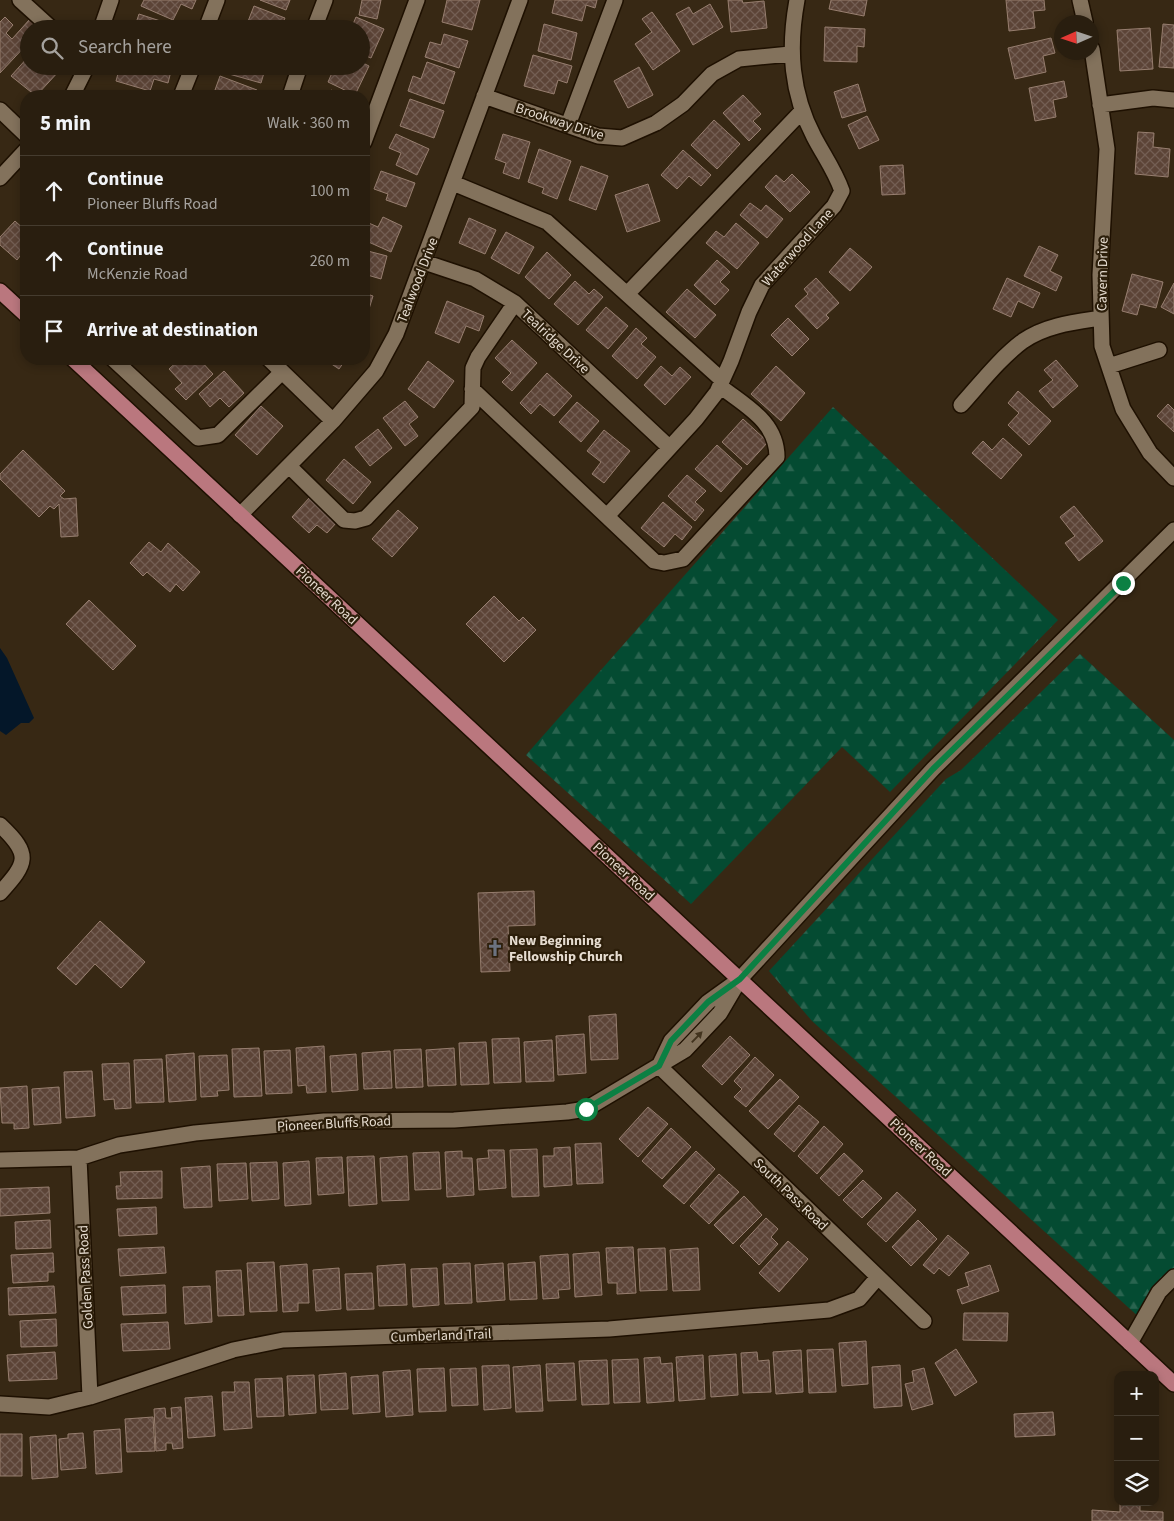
<!DOCTYPE html>
<html lang="en">
<head>
<meta charset="utf-8">
<style>
  body { margin:0; font-family:"Source Sans 3",sans-serif; background:#312718; color:#f1f3f6 }
  .controls { position:absolute; right:15px; bottom:15px; display:grid; overflow:hidden; border-radius:10px; box-shadow:0 2px 8px #0003 }
  .controls button { width:45px; height:45px; display:grid; place-items:center; padding:0; border:0; border-bottom:1px solid #453c2f; background:#291e0f; color:#f1f3f6; font:25px sans-serif }
  .compass { position:absolute; left:1054px; top:15px; width:45px; height:45px; border-radius:50%; background:#291e0f; box-shadow:0 2px 8px #0003; rotate:267deg }
  .stop { position:absolute; width:15px; height:15px; margin:-11px; border:4px solid #0b8043; border-radius:50%; background:#fff }
  .stop.end { background:#0b8043; border-color:#fff; box-shadow:0 1px 5px #0008 }
  .list { margin:0; padding:0; list-style:none }
  h2 { display:flex; justify-content:space-between; align-items:center; height:65px; margin:0; padding:0 20px; font-size:21px }
  h2 small { font-size:16px; font-weight:400; color:#a5a29e }
  .list li { display:grid; grid-template-columns:32px 1fr auto; gap:15px; align-items:center; box-sizing:border-box; height:70px; padding:0 20px; border-top:1px solid #453c2f }
  .list b { display:block; font-size:19px; white-space:nowrap }
  .list p { margin:0; font-size:16px; white-space:nowrap; color:#a5a29e }
  .list em { font-size:16px; font-style:normal; color:#a5a29e }
  .icon { flex:none; width:28px; height:28px; fill:none; stroke:currentColor; stroke-width:2; stroke-linecap:round; stroke-linejoin:round }
  .map { position:relative; flex:none; width:1174px; height:1521px; overflow:hidden }
  .search { position:absolute; background:#291e0f; box-shadow:0 2px 8px #0003; left:20px; top:20px; width:350px; height:55px; display:flex; align-items:center; gap:12px; box-sizing:border-box; padding:0 18px; border-radius:28px; color:#a5a29e; font-size:19px }
  .panel { position:absolute; background:#291e0f; box-shadow:0 2px 8px #0003; left:20px; top:90px; width:350px; height:275px; border-radius:20px }
  .map>svg:first-child { display:block }
  .forest { fill:url(#forest-firs) }
  .water { fill:#041729 }
  .building { fill:url(#building-cross-hatch); stroke:#977e6f }
  .lines { fill:none; stroke-linecap:round; stroke-linejoin:round }
  .minor-casing { stroke:#1e1001; stroke-width:18 }
  .major-casing { stroke:#1e1001; stroke-width:18 }
  .minor { stroke:#83725c; stroke-width:15 }
  .major { stroke:#ba777e; stroke-width:15 }
  .oneway { fill:#42331e }
  .route { stroke:#0b8043; stroke-width:6 }
  .labels { text-anchor:middle; stroke-width:4.5; stroke-linejoin:round; paint-order:stroke }
  .street-label { font-size:14px; fill:#e6dcd0; stroke:#2c1e0a }
  .poi-label { font-size:14px; font-weight:bold; fill:#e6dcd0; stroke:#2c1e0a; text-anchor:start }
</style>
</head>
<body>
<div class="map">
<svg width="1174" height="1521" viewBox="0 0 1174 1521">
  <defs>
    <pattern id="forest-firs" width="22" height="20" patternUnits="userSpaceOnUse" patternTransform="scale(1.25)"><rect width="22" height="20" fill="#044b32"/><path d="M5 1l3.5 6h-7zM16 11l3.5 6h-7z" fill="#29644f"/></pattern>
    <pattern id="building-cross-hatch" width="8" height="8" patternUnits="userSpaceOnUse" patternTransform="scale(1.25)"><rect width="8" height="8" fill="#5c4437"/><path d="M0 0l8 8M0 8l8-8" fill="none" stroke="#735e53"/></pattern>
  </defs>
  <rect width="100%" height="100%" fill="#372814"/>
  <path class="forest" d="M833 407 1058 620 890 792 842 747 691 904 526 755Z
    M1080 654 1174 740V1280L1140 1318 812 1021 769 971 946 779 961 770Z"/>
  <path class="water" d="M0 648 7 658 34 718 29 723H21L6 735 0 731Z"/>
  <path class="building" d="M144 0H196L192 9 181 4 173 20 141 6Z
    M260 0H290L286 10Z
    M362 0H381L377 19 359 15Z
    M447 0H480L472 30 442 22Z
    M555 0H597L595 8 586 5 582 21 552 13Z
    M728 0H742L743 3 764 1 767 28 731 32Z
    M831 0H867L864 16 829 9Z
    M1006 0H1044L1045 10 1033 11 1035 28 1009 31Z
    M710 4 723 27 693 45 676 14 689 7 693 14Z
    M254 6 285 18 280 29H245Z
    M652 12 680 51 653 70 635 44 652 32 642 19Z
    M139 14 185 29H134Z
    M5 17 13 25 6 33 12 39 30 19 41 28 29 29V42L0 73V22Z
    M356 17 384 29 371 58 361 54V29H351Z
    M544 24 577 33 571 60 538 51Z
    M1163 24 1174 25V68L1159 67Z
    M825 27 865 29 864 47 857 46V62L824 61Z
    M1150 28 1153 69 1120 71 1117 30Z
    M444 34 468 41 459 68 425 57 430 42 441 45Z
    M1051 38 1055 53 1043 56 1046 72 1015 79 1008 48Z
    M533 55 572 66 567 83 558 80 554 94 524 86Z
    M29 56V66H40L43 68 44 66H56L60 70 36 96 11 76Z
    M361 62 369 66 355 95 328 82 335 66H361Z
    M427 62 455 72 444 104 408 91 413 76 421 79Z
    M120 66H168L172 67 168 83 154 79 150 91 116 81Z
    M231 66H266L261 83 229 74Z
    M639 67 653 95 628 108 614 81Z
    M220 76 257 90 255 96H226V94L215 90Z
    M1064 81 1067 97 1053 100 1056 117 1035 121 1029 88Z
    M858 84 866 111 842 118 834 92Z
    M331 90 346 96H328Z
    M111 91 130 96H109Z
    M743 95 761 114 753 121 761 129 749 141 723 113Z
    M410 99 444 111 434 138 400 126Z
    M867 116 879 140 859 149 848 125Z
    M714 120 740 144 717 169 691 145Z
    M1138 132 1154 133 1153 147 1170 149 1168 177 1135 174Z
    M396 134 429 149 417 175 396 165 401 153 389 148Z
    M503 134 530 142 519 179 503 173 506 163 495 159Z
    M539 149 571 161 557 199 542 193 544 188 528 182Z
    M683 150 711 175 701 186 689 176 677 189 661 175Z
    M903 165 905 194 882 195 880 166Z
    M581 166 608 176 596 210 569 200Z
    M381 171 415 183 406 207 386 200 388 194 374 189Z
    M792 174 810 192 790 212 765 187 776 175 784 182Z
    M648 184 660 221 627 232 615 195Z
    M750 203 761 211 766 205 783 219 767 238 740 215Z
    M26 210V220L21 216Z
    M383 217 402 226 391 252 364 240V221L378 227Z
    M469 218 496 230 485 254 459 243Z
    M15 221 26 231V255L23 252 17 260 0 245V237Z
    M736 223 759 243 737 269 706 243 716 231 724 237Z
    M506 232 534 247 519 274 491 258Z
    M1039 246 1058 255 1050 271 1062 277 1056 291 1024 276Z
    M850 248 872 267 850 291 829 272Z
    M364 250 387 256 381 279 364 274Z
    M547 252 571 275 549 299 525 277Z
    M717 260 730 272 720 282 729 290 715 305 694 285Z
    M1132 274 1163 282 1156 308 1140 304 1137 315 1122 311Z
    M816 278 839 303 826 315 829 318 817 329 795 306 808 294 804 289Z
    M1007 278 1040 293 1033 308 1018 301 1011 317 993 309Z
    M575 281 589 294 594 289 603 297 578 325 554 304Z
    M1174 283V314L1161 307Z
    M687 289 716 315 695 338 666 312Z
    M364 293 373 296 365 322 364 321Z
    M447 301 484 316 479 331 466 326 459 343 435 333Z
    M606 307 628 326 608 349 586 330Z
    M788 318 809 339 792 356 771 335Z
    M636 328 647 338 641 344 656 357 637 379 612 356Z
    M512 340 537 363 512 391 502 382 511 373 495 358Z
    M180 359H199L213 374 186 400 175 389 182 383 169 369Z
    M324 359H346L339 369Z
    M1056 360 1078 386 1053 408 1039 391 1053 380 1044 370Z
    M428 361 454 381 434 408 408 389Z
    M661 366 672 376 680 367 691 377 665 405 644 385Z
    M776 366 805 393 781 421 751 394Z
    M224 371 244 393 229 407 220 398 210 407 199 394Z
    M547 373 572 396 554 416 540 404 531 414 520 403Z
    M1018 391 1051 421 1029 445 1008 425 1019 413 1008 403Z
    M405 401 418 417 409 424 418 436 405 446 383 418Z
    M577 402 599 421 581 442 559 422Z
    M1168 404 1174 410V432L1157 416Z
    M261 406 283 426 257 455 235 435Z
    M743 419 768 442 747 465 722 442Z
    M378 429 392 448 370 466 355 447Z
    M604 430 630 451 604 483 592 474 601 462 587 451Z
    M1003 438 1022 455 1001 479 972 453 983 441 992 450Z
    M717 445 742 468 721 492 695 469Z
    M23 450 65 491 60 496 64 499 76 498 78 536 61 537 59 504 54 509 50 506 39 517 0 479V474Z
    M344 459 371 482 353 504 326 480Z
    M687 475 706 491 695 502 704 510 695 521 668 496Z
    M310 497 337 522 327 533 317 525 309 533 292 517Z
    M663 502 692 527 682 540 675 534 664 547 641 528Z
    M1074 506 1103 541 1079 561 1065 543 1075 536 1060 517Z
    M398 510 418 528 392 557 372 539Z
    M149 542 161 552 168 543 200 572 183 591 176 584 170 592 147 572 143 576 130 563Z
    M494 596 519 621 523 617 536 630 504 662 466 624Z
    M89 600 136 646 113 670 66 624Z
    M534 891 535 925 508 926 510 971 481 972 478 893Z
    M100 921 145 962 121 988 95 964 76 985 57 968Z
    M616 1014 618 1059 591 1060 589 1016Z
    M584 1034 586 1073 558 1075 556 1036Z
    M730 1036 750 1055 722 1085 702 1066Z
    M519 1038 521 1082 494 1083 492 1039Z
    M552 1040 554 1081 526 1082 524 1042Z
    M486 1042 489 1084 461 1085 459 1043Z
    M324 1046 326 1092 307 1093 306 1085 298 1086 296 1048Z
    M259 1048 262 1096 234 1097 232 1049Z
    M454 1048 456 1085 428 1086 426 1050Z
    M421 1049 423 1087 396 1088 394 1050Z
    M290 1050 292 1093 266 1094 264 1051Z
    M390 1051 392 1088 364 1089 362 1053Z
    M194 1053 196 1100 169 1102 166 1055Z
    M356 1054 358 1090 332 1092 330 1056Z
    M227 1055 229 1090 217 1091 218 1096 201 1097 199 1056Z
    M755 1057 774 1075 746 1107 734 1097 742 1089 734 1081Z
    M162 1059 164 1102 136 1103 134 1060Z
    M129 1063 131 1108 115 1109 114 1099 104 1100 102 1064Z
    M92 1071 95 1116 66 1118 64 1072Z
    M780 1079 799 1097 768 1129 749 1111Z
    M27 1086 29 1128 14 1129V1123H2L0 1088Z
    M59 1087 61 1123 34 1125 32 1089Z
    M799 1105 819 1122 794 1152 774 1134Z
    M648 1107 668 1124 638 1157 619 1139Z
    M824 1126 843 1144 817 1174 798 1156Z
    M671 1128 691 1147 662 1179 642 1161Z
    M601 1143 603 1183 577 1184 575 1144Z
    M570 1147 572 1185 544 1187 543 1156H554V1148Z
    M537 1149 539 1196 512 1197 510 1150Z
    M488 1150H504L506 1188 479 1190 477 1159 489 1158Z
    M462 1151V1158H472L474 1195 447 1197 445 1152Z
    M696 1151 715 1169 684 1204 663 1186Z
    M439 1152 441 1189 415 1190 413 1153Z
    M844 1153 863 1171 839 1196 820 1178Z
    M374 1156 377 1204 349 1206 347 1157Z
    M407 1156 409 1200 382 1201 380 1158Z
    M342 1157 344 1193 318 1195 316 1158Z
    M309 1161 311 1204 285 1206 283 1163Z
    M277 1162 279 1199 252 1201 250 1163Z
    M246 1163 248 1199 219 1201 217 1164Z
    M210 1166 212 1207 184 1208 181 1168Z
    M162 1171V1198L117 1199 116 1186H121L120 1172Z
    M719 1174 739 1192 709 1224 690 1206Z
    M863 1180 882 1198 862 1218 843 1200Z
    M49 1187 50 1213 0 1216V1189Z
    M897 1192 916 1210 886 1242 867 1224Z
    M744 1196 762 1215 733 1244 714 1225Z
    M156 1207 157 1234 119 1236 117 1209Z
    M766 1218 778 1229 771 1237 778 1244 759 1265 740 1246Z
    M50 1220 51 1248 16 1249 15 1222Z
    M918 1220 937 1239 911 1266 892 1247Z
    M948 1235 969 1253 949 1276 939 1268 934 1274 923 1265Z
    M788 1241 808 1259 779 1292 759 1273Z
    M164 1247 166 1273 120 1276 118 1249Z
    M633 1247 636 1293 617 1294V1283H608L606 1248Z
    M665 1248 667 1290 640 1291 638 1249Z
    M698 1248 700 1290 673 1291 670 1250Z
    M599 1252 602 1295 575 1297 573 1254Z
    M53 1253 54 1272H48V1281L13 1283 11 1255Z
    M568 1254 570 1289 558 1290 559 1298 543 1299 540 1256Z
    M274 1262 277 1311 250 1312 247 1263Z
    M535 1262 537 1299 510 1300 508 1264Z
    M470 1263 472 1303 445 1304 443 1264Z
    M503 1263 505 1300 477 1302 475 1265Z
    M307 1264 309 1303H298V1311L283 1312 280 1266Z
    M405 1264 407 1305 379 1306 377 1266Z
    M990 1265 999 1291 962 1304 957 1290 969 1286 965 1273Z
    M339 1268 341 1309 316 1311 313 1270Z
    M437 1268 439 1305 413 1307 411 1269Z
    M241 1270 244 1315 218 1316 216 1271Z
    M372 1273 374 1309 347 1310 345 1274Z
    M165 1285 166 1313 123 1315 121 1287Z
    M54 1286 56 1313 9 1315 8 1288Z
    M210 1286 212 1322 185 1324 183 1287Z
    M964 1313H1008L1007 1341 963 1340Z
    M56 1319 57 1346 21 1347 20 1321Z
    M168 1322 170 1349 123 1351 121 1324Z
    M866 1341 868 1384 842 1386 839 1343Z
    M833 1349 836 1392 809 1393 807 1350Z
    M956 1349 977 1382 955 1396 935 1363Z
    M801 1350 803 1392 776 1394 773 1352Z
    M55 1352 57 1379 9 1381 7 1355Z
    M757 1352 758 1361 769 1360 771 1392 743 1393 741 1353Z
    M736 1354 738 1395 711 1397 709 1356Z
    M703 1355 705 1399 679 1401 676 1357Z
    M660 1357 661 1364 672 1363 674 1401 647 1403 644 1358Z
    M638 1359 640 1402 614 1403 612 1360Z
    M607 1360 609 1404 582 1405 579 1361Z
    M574 1363 576 1400 548 1401 546 1364Z
    M509 1365 511 1408 484 1410 482 1366Z
    M540 1365 543 1411 516 1412 513 1367Z
    M900 1365 902 1406 874 1408 872 1367Z
    M444 1368 446 1411 419 1412 417 1369Z
    M476 1368 478 1405 452 1406 450 1369Z
    M924 1368 933 1404 912 1410 905 1384 914 1382 912 1371Z
    M410 1370 413 1415 386 1417 383 1372Z
    M346 1373 348 1409 321 1410 319 1375Z
    M314 1375 316 1413 289 1415 287 1376Z
    M378 1375 380 1412 353 1414 351 1377Z
    M282 1378 284 1416 257 1417 255 1379Z
    M234 1382H249L252 1428 224 1430 222 1392H235Z
    M212 1396 215 1436 188 1438 185 1398Z
    M181 1407 183 1448 173 1449 172 1443H166V1450L156 1451 154 1409 165 1408 166 1418H172L171 1408Z
    M1053 1412 1055 1435 1015 1437 1014 1414Z
    M153 1417 155 1451 127 1452 125 1419Z
    M120 1429 122 1472 96 1474 94 1431Z
    M83 1433 86 1468 61 1470 59 1439 68 1438V1434Z
    M0 1434H22V1476H0Z
    M56 1435 58 1477 32 1479 30 1437Z
    M1120 1502H1140V1511L1163 1512V1521H1092V1510L1120 1512Z"/>
  <g class="lines">
    <g class="minor-casing">
      <path id="minor" d="M20 0 52 29
        M1080 0 1085 22
        M101 29 111 0
        M206 29 217 0
        M314 29 325 0
        M1092 49 1107 149 1100 275 1102 346 1123 409 1150 453 1174 478
        M72 96 87 66
        M181 96 193 66
        M290 96 300 66
        M484 96 598 136 622 138 656 123 683 104 712 74 739 59 790 54
        M1100 105 1153 98 1174 100
        M0 110 26 135
        M568 125 615 0
        M364 142 417 0
        M0 178 26 150
        M453 183 547 222 722 380
        M424 262 475 279 515 303 669 447
        M628 293 802 111
        M113 359 198 438 218 435 282 372
        M269 359 333 421
        M1109 366 1159 350
        M472 389 654 561 664 563 683 559 777 457C777 421 745 406 720 386
        M961 405C980 384 1000 358 1023 341 1046 325 1075 322 1101 318
        M289 466 344 520 355 521 366 518 472 407 473 368 478 357 515 303
        M240 515 333 421 376 371 396 334 520 0
        M607 516 696 419 717 392 731 361 749 312 762 285 834 206 842 191C835 171 824 156 814 137 791 93 788 49 797 0
        M0 825C32 855 27 863 0 893
        M659 1066 671 1041 708 1002 740 979 933 769 1174 530
        M659 1066 924 1321
        M79 1158 90 1397
        M0 1160 79 1158 119 1145 195 1133 324 1121 454 1120 567 1112 586 1109 685 1050 720 1013 740 979
        M1130 1343 1159 1292 1174 1277
        M0 1404 49 1407 90 1397 233 1350 283 1340 609 1329 829 1310 859 1299 878 1277"/>
    </g>
    <g class="major-casing">
      <path id="major" d="M0 291 26 315
        M73 359 1174 1384"/>
    </g>
    <use href="#minor" class="minor"/>
    <use href="#major" class="major"/>
  </g>
  <defs><path id="oneway-solid" d="M-6-.8H1V-3.2L6.5 0L1 3.2V.8H-6Z" transform="scale(1.25)"/></defs>
  <use class="oneway" href="#oneway-solid" transform="translate(697 1037) rotate(-46)"/>
  <g class="lines">
    <path class="route" d="M586 1109 659 1066 671 1041 708 1002 740 979 933 769 1123 583"/>
  </g>
  <defs>
    <g id="church-bare" transform="scale(1.35)"><path d="M-1.2-6h2.4v3.5h3.3v2.4h-3.3V6h-2.4V-.1h-3.3v-2.4h3.3Z" fill="#6b7280" stroke="#2c1e0a" stroke-width="2.5" paint-order="stroke"/></g>
  </defs>
  <g fill-rule="evenodd">
    <use href="#church-bare" x="495" y="948"/>
  </g>
  <g class="labels">
    <g class="street-label">
      <text transform="translate(560 121) rotate(18)" y="5">Brookway Drive</text>
      <text transform="translate(797 247) rotate(-48)" y="5">Waterwood Lane</text>
      <text transform="translate(1102 274) rotate(-89)" y="5">Cavern Drive</text>
      <text transform="translate(417 280) rotate(-69)" y="5">Tealwood Drive</text>
      <text transform="translate(556 341) rotate(43)" y="5">Tealridge Drive</text>
      <text transform="translate(327 595) rotate(43)" y="5">Pioneer Road</text>
      <text transform="translate(624 871) rotate(43)" y="5">Pioneer Road</text>
      <text transform="translate(334 1123) rotate(-3)" y="5">Pioneer Bluffs Road</text>
      <text transform="translate(921 1147) rotate(43)" y="5">Pioneer Road</text>
      <text transform="translate(791 1194) rotate(44)" y="5">South Pass Road</text>
      <text transform="translate(85 1277) rotate(-93)" y="5">Golden Pass Road</text>
      <text transform="translate(441 1335) rotate(-2)" y="5">Cumberland Trail</text>
    </g>
    <g class="poi-label">
      <text x="509" y="945">New Beginning<tspan x="509" dy="16">Fellowship Church</tspan></text>
    </g>
  </g>
</svg>
<div class="controls">
<button>+</button>
<button>−</button>
<button><svg class="icon" aria-label="layers" viewBox="0 0 24 24"><path d="M12 4l9 5-9 5-9-5zM3 14l9 5 9-5"/></svg></button>
</div>
<svg class="compass" viewBox="-18 -18 36 36"><path d="M0-13l5 13h-10z" fill="#e53935"/><path d="M0 13l5-13h-10z" fill="#a5a29e"/></svg>
<div class="stop" style="left:586px;top:1109px"></div>
<div class="stop end" style="left:1123px;top:583px"></div>
<div class="search"><svg class="icon" aria-label="search" viewBox="0 0 24 24"><circle cx="10" cy="10" r="6"/><path d="M15 15l6 6"/></svg>Search here</div>
<section class="panel">
<h2>5 min<small>Walk · 360 m</small></h2>
<ul class="list">
<li><svg class="icon" aria-label="ahead" viewBox="0 0 24 24"><path d="M12 20V5M6 11l6-6 6 6"/></svg><div><b>Continue</b><p>Pioneer Bluffs Road</p></div><em>100 m</em></li>
<li><svg class="icon" aria-label="ahead" viewBox="0 0 24 24"><path d="M12 20V5M6 11l6-6 6 6"/></svg><div><b>Continue</b><p>McKenzie Road</p></div><em>260 m</em></li>
<li><svg class="icon" aria-label="arrive" viewBox="0 0 24 24"><path d="M6 21V4h12l-3 4 3 4H6"/></svg><div><b>Arrive at destination</b></div></li>
</ul>
</section>
</div>
</body>
</html>
